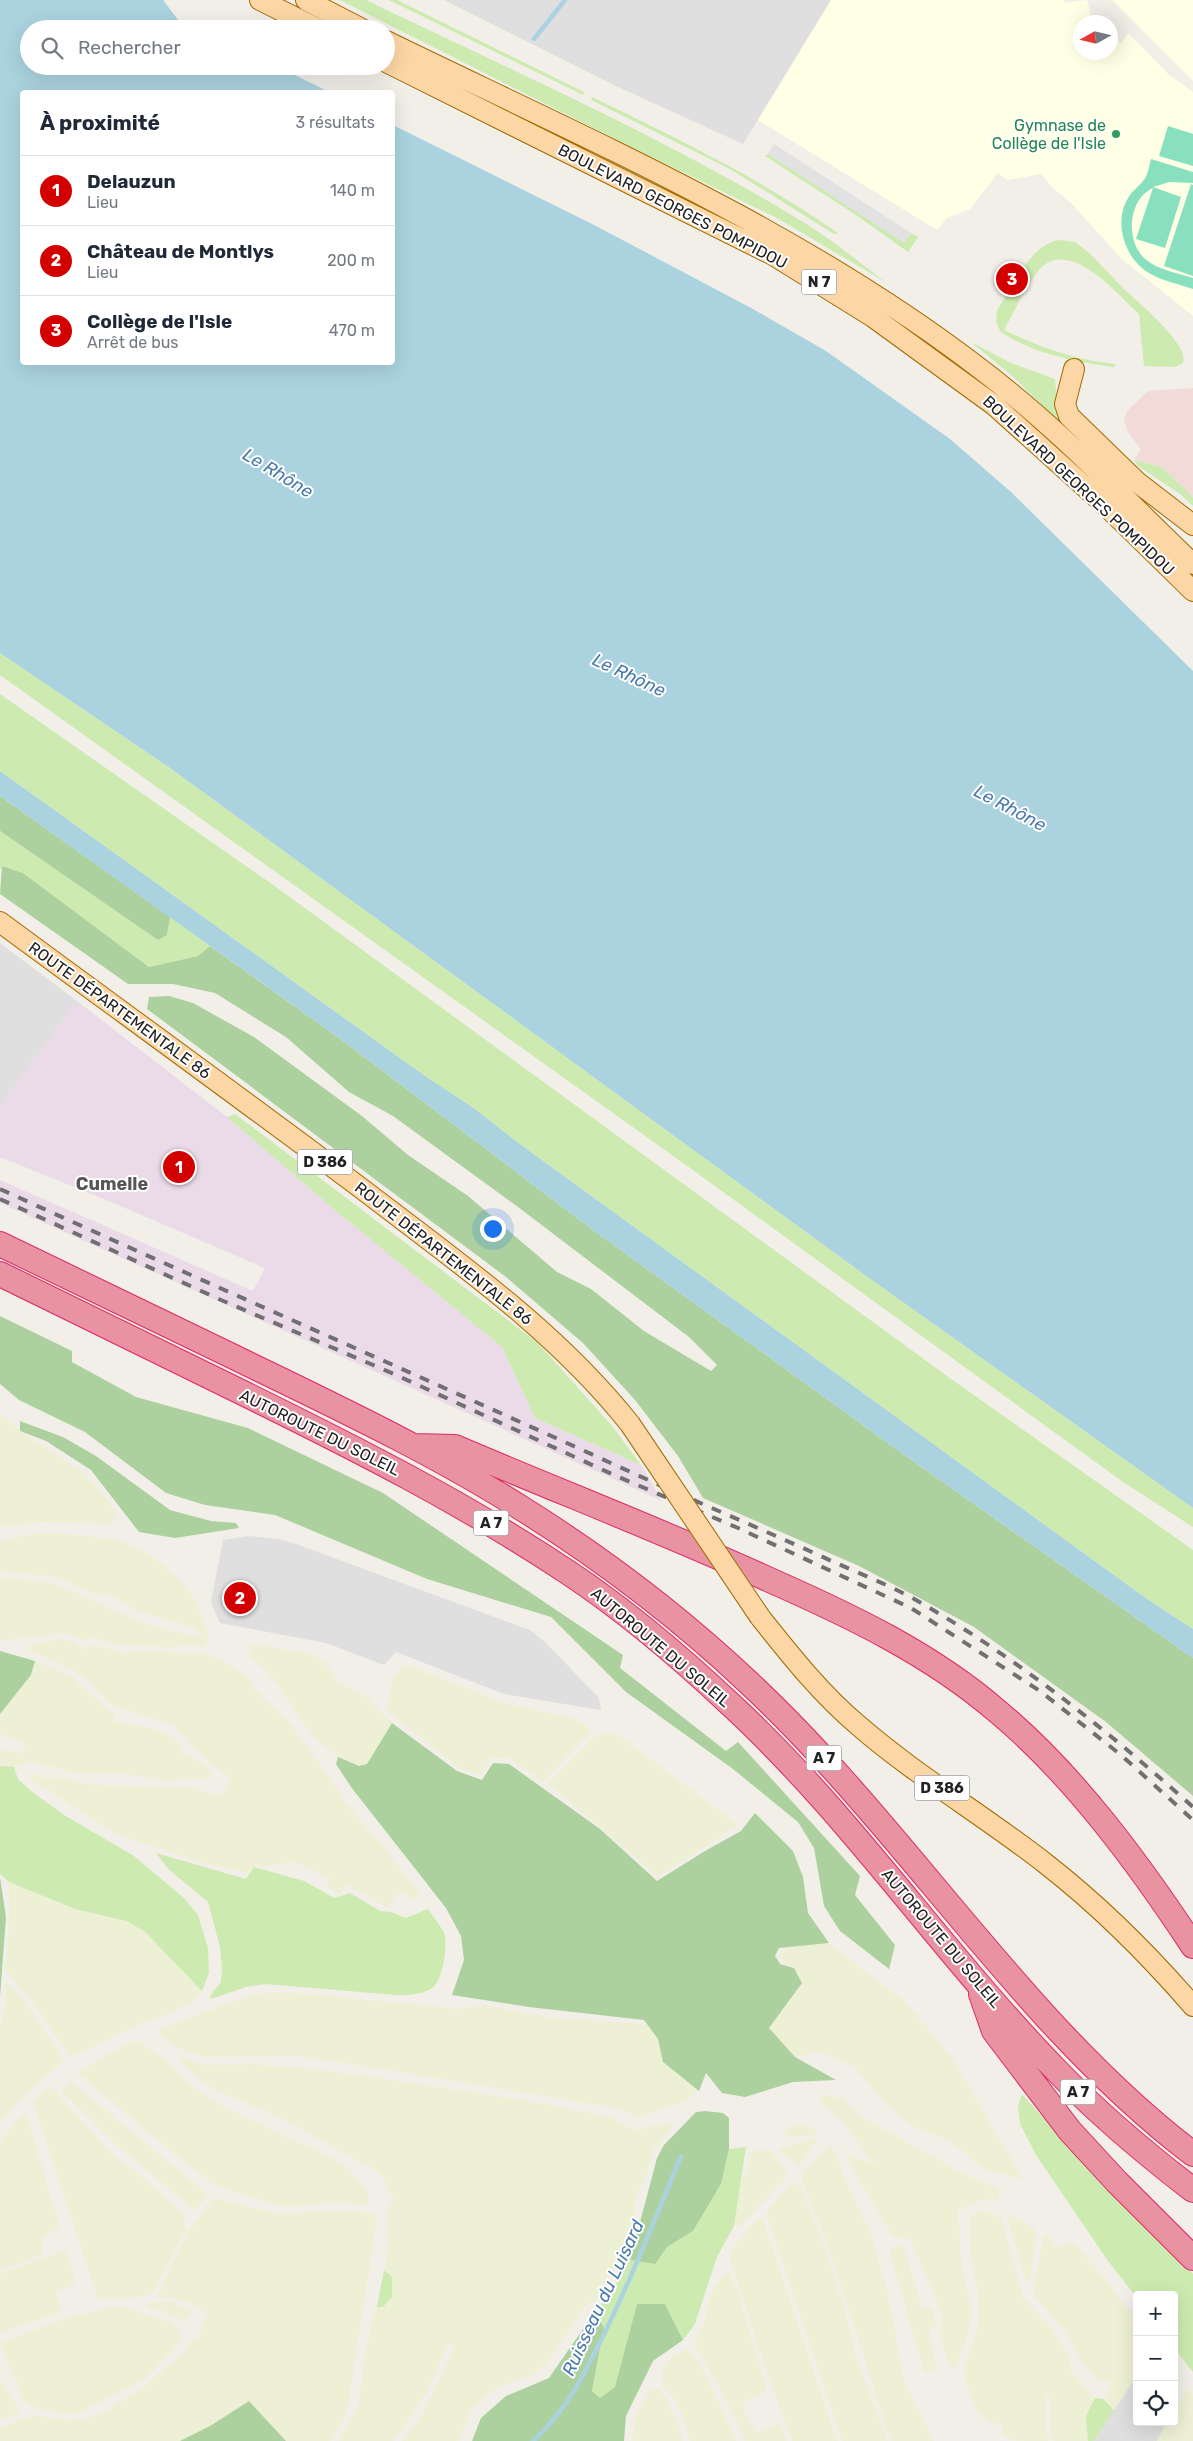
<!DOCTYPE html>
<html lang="fr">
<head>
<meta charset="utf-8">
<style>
  body { margin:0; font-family:Rubik,sans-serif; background:#f2f2f3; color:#1f2937 }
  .controls { position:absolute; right:15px; bottom:15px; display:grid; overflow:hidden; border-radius:5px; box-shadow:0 5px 20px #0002 }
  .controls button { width:45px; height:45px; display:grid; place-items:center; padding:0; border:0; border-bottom:1px solid #e0e1e3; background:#fff; color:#1f2937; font:25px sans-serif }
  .compass { position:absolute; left:1073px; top:15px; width:45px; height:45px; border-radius:50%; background:#fff; box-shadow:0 5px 20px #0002; rotate:262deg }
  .you { position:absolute; left:492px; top:1228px; width:18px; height:18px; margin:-12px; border:4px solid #fff; border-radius:50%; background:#1a73e8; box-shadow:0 0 0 8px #1a73e833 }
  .badge { display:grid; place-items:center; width:32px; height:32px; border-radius:50%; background:#d40000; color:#fff; font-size:16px; font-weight:700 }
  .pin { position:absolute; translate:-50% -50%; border:2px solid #fff; box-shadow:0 1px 5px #0006 }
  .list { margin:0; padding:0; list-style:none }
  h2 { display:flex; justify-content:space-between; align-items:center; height:65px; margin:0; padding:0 20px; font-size:21px }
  h2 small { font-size:16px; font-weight:400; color:#747a83 }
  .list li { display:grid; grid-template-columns:32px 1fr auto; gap:15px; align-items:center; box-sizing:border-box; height:70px; padding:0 20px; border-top:1px solid #e0e1e3 }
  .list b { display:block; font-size:19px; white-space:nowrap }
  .list p { margin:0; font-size:16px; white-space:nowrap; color:#747a83 }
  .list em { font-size:16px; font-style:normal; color:#747a83 }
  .icon { flex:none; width:28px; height:28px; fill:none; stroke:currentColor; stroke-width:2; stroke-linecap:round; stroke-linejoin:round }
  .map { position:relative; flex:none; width:1193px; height:2441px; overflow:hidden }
  .search { position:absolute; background:#fff; box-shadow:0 5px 20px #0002; left:20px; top:20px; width:375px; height:55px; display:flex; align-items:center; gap:12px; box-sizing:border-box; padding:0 18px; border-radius:28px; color:#747a83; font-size:19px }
  .panel { position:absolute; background:#fff; box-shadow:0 5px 20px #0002; left:20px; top:90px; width:375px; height:275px; border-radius:5px }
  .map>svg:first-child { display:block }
  .residential { fill:#e0dfdf }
  .commercial { fill:#f2dad9 }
  .industrial { fill:#ebdbe8 }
  .education { fill:#ffffe5 }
  .farmland { fill:#eef0d5 }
  .grass { fill:#cdebb0 }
  .forest { fill:#add19e }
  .pitch { fill:#88e0be }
  .parking { fill:#e2e2e2 }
  .water { fill:#aad3df }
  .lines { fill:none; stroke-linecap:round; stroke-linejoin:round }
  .stream { stroke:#aad3df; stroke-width:4.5 }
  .primary-casing { stroke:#a06b00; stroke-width:22 }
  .motorway-casing { stroke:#dc2a67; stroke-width:26 }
  .primary { stroke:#fcd6a4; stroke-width:20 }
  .motorway { stroke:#e892a2; stroke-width:24 }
  .rail { stroke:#707070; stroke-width:4; stroke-dasharray:10 10; stroke-linecap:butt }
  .primary-bridge-casing { stroke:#a06b00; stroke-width:22; stroke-linecap:butt }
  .primary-bridge { stroke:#fcd6a4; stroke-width:20 }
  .leisure-dot { fill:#2e9e5b; stroke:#fff; stroke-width:2 }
  .labels { text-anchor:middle; stroke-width:4; stroke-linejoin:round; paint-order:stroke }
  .shield { fill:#fff; stroke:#646464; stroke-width:1 }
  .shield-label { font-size:15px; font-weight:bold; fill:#222 }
  .leisure-label { font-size:16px; fill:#27864d; stroke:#fff; text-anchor:end }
  .street-label { font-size:16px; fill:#222; stroke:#fff }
  .water-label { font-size:18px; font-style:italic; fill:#4a7aab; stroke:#fff }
  .neighbourhood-label { font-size:18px; font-weight:bold; fill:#555; stroke:#fff }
</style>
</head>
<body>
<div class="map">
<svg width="1193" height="2441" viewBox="0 0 1193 2441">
  <rect width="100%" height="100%" fill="#f2efe9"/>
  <path class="residential" d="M444 0H831L743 144 616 86Z
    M0 943 77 1001 0 1106Z
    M249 1536 279 1539 296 1544 530 1630 545 1642 599 1698 601 1710 504 1694 396 1652 384 1665 326 1643 220 1623 211 1602 223 1540Z
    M1137 2375V2422H1167L1157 2441H1094Z"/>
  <path class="commercial" d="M1193 388V497L1162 467 1134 460 1141 450 1127 430 1124 419 1127 411 1148 391Z"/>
  <path class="industrial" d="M77 1001 227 1117 330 1206 502 1347 535 1418 641 1465 662 1501 0 1203V1180L253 1291 265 1268 111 1202 0 1157V1106Z"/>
  <path class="education" d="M831 0H1063L1064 3 1087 0 1092 19 1098 22H1080V52H1110L1111 32 1121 44 1128 33 1168 74 1193 92V316L1122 259 1072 204 1053 188 1041 174 1007 180 998 173 970 209 947 218 937 230 758 120Z
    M1112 0H1193V81Z"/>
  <path class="farmland" d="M0 1413 20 1431 86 1474 117 1512 113 1524 40 1522 0 1527Z
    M38 1533 91 1536 126 1542 151 1555 180 1580 196 1601 207 1632 208 1639 205 1647 178 1644 177 1648 108 1643 94 1636 87 1641 68 1633 0 1641V1577L56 1584 147 1625 199 1637 196 1629 135 1610 108 1594 95 1595 56 1577 0 1571V1541Z
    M59 1639 74 1641 86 1650 94 1645 126 1654 130 1651 207 1654 230 1665 251 1680 252 1687 289 1722 340 1792 341 1798 383 1846 421 1895 416 1900 400 1891 388 1908 346 1884 341 1894 327 1887 329 1878 293 1862 264 1867 257 1865 251 1874 200 1862 118 1835 30 1779 31 1773 46 1778 55 1777 94 1785 134 1786 146 1788 189 1787 221 1796 230 1779 195 1749 189 1742V1739L181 1734 174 1725 112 1705 83 1677 71 1669 28 1650 29 1645Z
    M252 1644 312 1654 330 1667 338 1683 362 1693 392 1723 367 1764 359 1766 338 1757 316 1740 271 1676 248 1654Z
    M35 1661 69 1675 115 1715 112 1721 159 1730 174 1738 181 1747 180 1751 206 1766 213 1775 210 1778 165 1780 120 1773 91 1774 67 1771 35 1762H28L14 1767 0 1766V1749L23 1753 25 1744 0 1734V1714L31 1675Z
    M404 1664 505 1703 576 1719 592 1730 543 1782 508 1758H491L480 1775 461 1769 387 1711 392 1680Z
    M614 1732 738 1825 658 1877 548 1783 596 1736Z
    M9 1882 75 1909 126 1921 144 1931 202 1991 191 2004 131 2028 71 2057 28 1997 5 1970 9 1922Z
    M829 1943 906 2002 954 2060 1023 2180 982 2168 948 2140 909 2124 883 2100 854 2067 820 2051 795 2057 769 2028 802 1983 794 1968 779 1957 789 1945Z
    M6 1981 22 1997 64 2060 15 2105 0 2123V2026L5 2006Z
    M287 1992 461 2009 485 2005 552 2018 647 2024 658 2039 663 2062 699 2091 684 2102 639 2117 614 2108 553 2097 298 2056 203 2057 175 2047 159 2034 160 2029 242 1998 265 1993Z
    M138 2040 164 2059 198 2091 230 2110 328 2156 350 2170 369 2194 367 2204 325 2203 287 2207 230 2191 212 2183 172 2152 77 2073 125 2044Z
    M182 2057 202 2065 253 2064 331 2071 536 2102 613 2118 630 2128 638 2130 670 2122 672 2127 654 2149 645 2180 634 2200 635 2208 630 2242 621 2255 606 2293 585 2307 546 2364 532 2376 512 2381 489 2393 472 2409 459 2441H402L420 2418 455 2347 448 2344 429 2387 405 2426 393 2441H339L359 2403 364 2360 373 2315 377 2307H383L392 2277 384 2270 388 2249 387 2208 393 2200 383 2177 376 2171 283 2119 218 2091 200 2081 180 2061Z
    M70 2081 209 2195 195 2211 120 2148 61 2092Z
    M49 2085 112 2154 145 2179 184 2215 185 2231 153 2293 143 2297 98 2300 33 2102Z
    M820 2094 843 2099 862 2117 964 2174 999 2188V2200L994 2201 984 2199 958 2210 962 2268 972 2312 967 2338 955 2370 949 2366 940 2338 942 2313 910 2239 893 2237 847 2160 851 2156 874 2164 842 2121 821 2102Z
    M26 2113 60 2227 43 2238 42 2255 0 2270V2144L16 2120Z
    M804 2125 815 2130 816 2136H785V2131L794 2126Z
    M813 2138 817 2140 799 2166 777 2149Z
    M830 2145 834 2150 843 2175 871 2234 887 2288 902 2371 908 2390 934 2441H892L887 2430 832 2258 801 2178 803 2172Z
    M770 2150 789 2175 741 2226H734L740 2177 746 2176 752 2151Z
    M790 2184 800 2185 825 2249 846 2314 856 2357 888 2441H842L766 2212Z
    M214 2198 280 2214 323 2211 374 2213 376 2225 348 2406 343 2421 331 2441H286L249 2401 210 2426 180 2441H0V2428L34 2415 68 2421 87 2419 109 2409 144 2386 182 2354 193 2339H198L208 2313 183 2300 157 2297 188 2231Z
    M981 2210 1002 2218 1023 2297 1048 2324 1071 2359 1070 2370 1095 2398 1086 2416 1088 2441H1054L1050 2432 1049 2394 1045 2395 1046 2431 1049 2441H1017L1002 2435 1003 2424 990 2422 977 2412 966 2384 964 2366 977 2331 979 2314 978 2293 970 2252 969 2217Z
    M1006 2213 1035 2229 1036 2236 1030 2283 1025 2279Z
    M758 2218 763 2220 837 2441H792L770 2382 729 2257 732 2248Z
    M1044 2234H1047L1056 2247 1075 2243 1137 2319V2375L1114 2410 1103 2399 1109 2390 1108 2381H1100L1081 2361 1065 2331 1033 2295Z
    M903 2244 923 2309 932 2307 937 2325 929 2328 937 2369 924 2373 889 2249Z
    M66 2250 76 2285 56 2291 62 2312 0 2333V2273Z
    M728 2270 738 2292 767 2390 743 2402 745 2414 757 2433 779 2422 787 2441H745L728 2404 694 2343 703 2325 713 2289Z
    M170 2301 192 2312 184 2322 165 2312 148 2308V2303Z
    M118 2306 171 2323 180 2331 181 2338 177 2346 141 2382 81 2412 65 2414 35 2408 24 2401 0 2343 68 2317Z
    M687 2349 699 2362 737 2441H690L684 2419 676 2401 664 2388 662 2379 663 2368 673 2355Z
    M0 2380 21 2413 0 2420Z
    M1187 2388 1193 2394V2441H1157L1167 2422H1174V2410Z
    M650 2389H660L678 2421 683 2441H632L635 2418Z"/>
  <path class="grass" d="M340 0H366C515 72 667 138 808 225 835 242 861 264 887 283L775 217 619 141Z
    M389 0H397L584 92 583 95Z
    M592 97C677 138 761 179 838 233L834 234 730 169 591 100Z
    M768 154 905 242 911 233 918 237 908 252 856 215 765 156Z
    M1059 240 1075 242 1087 251C1099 262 1110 275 1122 287 1134 299 1191 345 1183 363L1175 367 1144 366 1139 314C1117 294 1069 236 1039 270 1026 286 1014 312 1004 330 1040 347 1074 360 1115 364V367C1080 363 1029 353 1000 331L996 321 997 310C1013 286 1030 245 1059 240Z
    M971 342 1011 363 1055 379 1057 402 1092 446 1088 450 1011 375Z
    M1134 460 1162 467 1193 497V506L1180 494 1138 466Z
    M0 653 170 768 869 1278 1193 1508V1527L1123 1482 690 1168 0 675Z
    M0 694 276 887 947 1376 1193 1550V1629L1147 1599 517 1142 475 1109 425 1076 0 771Z
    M0 831 158 940 167 934 170 917 210 946 198 956 149 967 23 873 2 866 0 870Z
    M235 1114 538 1343 613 1427 641 1465 535 1418 502 1347 330 1206 227 1117Z
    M0 1766 14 1767 18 1779 31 1791 64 1815 134 1856 184 1898 198 1915 208 1948 209 1973 202 1991 144 1931 126 1921 75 1909 9 1882 0 1874Z
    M156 1853 246 1879 254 1867 304 1881 334 1898 350 1893 380 1911 391 1912 406 1918 428 1909C432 1915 444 1930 445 1935 447 1948 443 1982 431 1989 420 1995 408 1995 396 1995L265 1984 246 1987 211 1999 210 1996 221 1982 222 1969 220 1947 208 1902 168 1869Z
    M1022 2094 1117 2200 1193 2274V2372L1174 2348V2295H1137V2298L1108 2261 1036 2155 1020 2124 1018 2107Z
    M746 2147 734 2226 717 2257 695 2324 683 2340 665 2304H637L616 2387 600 2398 592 2391 604 2327 594 2313 614 2288 630 2260 655 2263 667 2247 693 2231 721 2184 729 2149Z
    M384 2270 392 2277V2297L383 2307H377Z
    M1095 2398 1103 2399 1114 2410 1094 2441H1088L1086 2416Z"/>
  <path class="forest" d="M0 796 170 917 167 935 158 940 0 831Z
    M2 866 23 873 149 967 198 956 210 946 346 1043 593 1230 903 1454 1193 1658V1796L1106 1722 974 1627 859 1566 703 1498 678 1456 635 1400 583 1343 506 1277 147 1009 149 997 169 996 193 1003 254 1037 362 1116 408 1155 468 1196 557 1272 591 1289 644 1331 711 1371 717 1365 689 1337 518 1207 393 1116 349 1092 286 1037 215 993 173 984H128L0 894Z
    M0 1316 72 1351V1362L136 1397 248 1428 383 1493 623 1655 620 1668 726 1751 738 1742 860 1876 855 1895 895 1945 889 1969 840 1931 824 1906 814 1848 798 1822 733 1769 626 1692 551 1617 427 1579 275 1515 205 1505 166 1493 85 1432 19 1400 0 1384Z
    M20 1421 63 1437 96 1456 170 1510 211 1521 236 1523 239 1528 175 1538 139 1532 91 1470 46 1441 20 1431Z
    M0 1651 35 1661 31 1675 0 1714Z
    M392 1723 457 1771 482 1780 493 1763 509 1764 600 1829 657 1881 705 1851 741 1831 755 1813 793 1851 803 1877 808 1913 829 1943 779 1948 775 1956 780 1964 794 1968 802 1983 769 2028 795 2057 836 2080 793 2082 745 2097 722 2093 706 2073 699 2091 663 2062 658 2039 644 2020 529 2007 452 1995 464 1960 461 1936 446 1908 351 1787 336 1764 338 1757 359 1766 367 1764Z
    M0 1877 6 1917 0 1997Z
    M705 2111 723 2113 729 2118V2149L721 2184 693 2231 667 2247 655 2264 630 2260 657 2158 664 2145 696 2112Z
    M637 2304H665L683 2340 653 2361 626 2416 624 2441H472L481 2418 506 2396 549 2378 594 2313 604 2327 592 2391 600 2398 615 2387Z
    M249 2401 286 2441H180L210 2426Z"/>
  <path class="pitch" d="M1168 126 1193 134V166L1159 156Z
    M1151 159 1193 172V183L1169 182 1153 187 1181 197 1165 248 1136 239 1153 188C1128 199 1125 241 1145 259 1158 270 1178 273 1193 278V289C1179 284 1162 281 1149 273 1125 259 1113 223 1128 198 1132 191 1138 187 1143 181 1148 176 1149 166 1151 159Z
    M1191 184 1193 185V276L1164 266Z"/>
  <path class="parking" d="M774 144 911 233 904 243 768 154Z"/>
  <path class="water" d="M0 0H163L185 29H29V66H277L329 92H22V362H392L393 125 596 226 753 309 826 351 950 439 1011 492 1193 671V1508L869 1278 170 768 0 653Z
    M0 771 425 1076 475 1109 517 1142 1147 1599 1193 1629V1658L903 1454 593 1230 346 1043 0 796Z"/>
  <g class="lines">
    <path class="stream" d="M534 39 565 0
      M533 2441C567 2410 584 2375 604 2334 633 2276 656 2216 681 2156"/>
    <g class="primary-casing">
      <path id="primary" d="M260 0 318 29
        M306 0 362 29
        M386 41C587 139 795 228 974 364 1053 423 1122 496 1193 564
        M386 62 773 255 873 317 994 405 1104 504 1193 591
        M1074 369 1065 404 1069 416 1137 482 1193 525
        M0 922C122 1012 245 1101 366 1192 460 1264 556 1331 630 1424
        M760 1617C791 1656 821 1694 859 1726 918 1777 985 1816 1046 1864 1100 1906 1148 1954 1193 2006"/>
    </g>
    <g class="motorway-casing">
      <path id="motorway" d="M0 1244C78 1281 156 1320 234 1357 328 1403 429 1450 518 1506 600 1557 678 1616 748 1682 906 1829 1022 2024 1193 2154
        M0 1274C80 1313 160 1353 241 1392 353 1447 464 1503 569 1573 626 1611 679 1656 729 1703 852 1816 944 1956 1060 2074 1101 2116 1146 2154 1193 2190
        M415 1446 455 1447C560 1492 667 1533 772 1581 851 1616 931 1654 997 1711 1073 1774 1139 1864 1193 1946
        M981 1994 994 2031 1070 2131 1117 2182 1193 2258"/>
    </g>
    <use href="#primary" class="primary"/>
    <use href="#motorway" class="motorway"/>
    <path class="rail" d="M0 1189C204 1282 409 1371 613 1464 687 1498 762 1529 836 1563 863 1575 891 1586 916 1600 1017 1658 1107 1730 1193 1807
      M0 1199 221 1300 394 1374 614 1475 738 1528 911 1608 1040 1691 1121 1755 1193 1820"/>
    <g class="primary-bridge-casing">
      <path id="primary-bridge" d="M630 1424 760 1617"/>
    </g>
    <use href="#primary-bridge" class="primary-bridge"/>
  </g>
  <circle class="leisure-dot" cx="1116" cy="134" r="5"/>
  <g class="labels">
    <g class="shield">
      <rect x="801.5" y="269.5" width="35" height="25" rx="4"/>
      <rect x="297.5" y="1149.5" width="55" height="25" rx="4"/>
      <rect x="473.5" y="1510.5" width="35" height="25" rx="4"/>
      <rect x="806.5" y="1745.5" width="35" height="25" rx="4"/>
      <rect x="914.5" y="1775.5" width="55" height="25" rx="4"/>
      <rect x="1060.5" y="2079.5" width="35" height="25" rx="4"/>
    </g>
    <g class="shield-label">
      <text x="819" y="287">N 7</text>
      <text x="325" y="1167">D 386</text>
      <text x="491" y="1528">A 7</text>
      <text x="824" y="1763">A 7</text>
      <text x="942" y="1793">D 386</text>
      <text x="1078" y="2097">A 7</text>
    </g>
    <g class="leisure-label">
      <text x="1106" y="131">Gymnase de<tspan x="1106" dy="18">Collège de l'Isle</tspan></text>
    </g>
    <g class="street-label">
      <text transform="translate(673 206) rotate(27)" y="6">BOULEVARD GEORGES POMPIDOU</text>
      <text transform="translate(1079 485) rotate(43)" y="6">BOULEVARD GEORGES POMPIDOU</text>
      <text transform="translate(120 1010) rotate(36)" y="6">ROUTE DÉPARTEMENTALE 86</text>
      <text transform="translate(444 1253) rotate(38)" y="6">ROUTE DÉPARTEMENTALE 86</text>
      <text transform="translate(320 1432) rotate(26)" y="6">AUTOROUTE DU SOLEIL</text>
      <text transform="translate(661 1647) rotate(40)" y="6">AUTOROUTE DU SOLEIL</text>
      <text transform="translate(942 1938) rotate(50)" y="6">AUTOROUTE DU SOLEIL</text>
    </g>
    <g class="water-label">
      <text transform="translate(278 473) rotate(31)" y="6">Le Rhône</text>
      <text transform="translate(629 675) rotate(25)" y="6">Le Rhône</text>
      <text transform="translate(1010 808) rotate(28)" y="6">Le Rhône</text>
      <text transform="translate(603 2298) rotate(-65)" y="6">Ruisseau du Luisard</text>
    </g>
    <g class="neighbourhood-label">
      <text x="112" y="1190">Cumelle</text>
    </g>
  </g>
</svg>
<div class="controls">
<button>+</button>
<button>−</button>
<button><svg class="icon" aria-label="locate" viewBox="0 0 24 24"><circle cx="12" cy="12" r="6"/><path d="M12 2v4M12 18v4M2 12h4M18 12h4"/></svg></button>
</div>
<svg class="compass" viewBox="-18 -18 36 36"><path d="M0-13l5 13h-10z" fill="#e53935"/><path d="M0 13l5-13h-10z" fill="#747a83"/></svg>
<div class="you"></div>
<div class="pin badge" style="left:179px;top:1167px">1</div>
<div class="pin badge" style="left:240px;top:1598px">2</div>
<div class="pin badge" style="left:1012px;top:279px">3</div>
<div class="search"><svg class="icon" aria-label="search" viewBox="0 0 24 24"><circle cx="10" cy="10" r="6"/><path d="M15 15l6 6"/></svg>Rechercher</div>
<section class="panel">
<h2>À proximité<small>3 résultats</small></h2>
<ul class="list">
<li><span class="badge">1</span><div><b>Delauzun</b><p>Lieu</p></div><em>140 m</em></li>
<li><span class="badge">2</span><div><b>Château de Montlys</b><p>Lieu</p></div><em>200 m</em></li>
<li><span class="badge">3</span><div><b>Collège de l'Isle</b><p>Arrêt de bus</p></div><em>470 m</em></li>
</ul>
</section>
</div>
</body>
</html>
